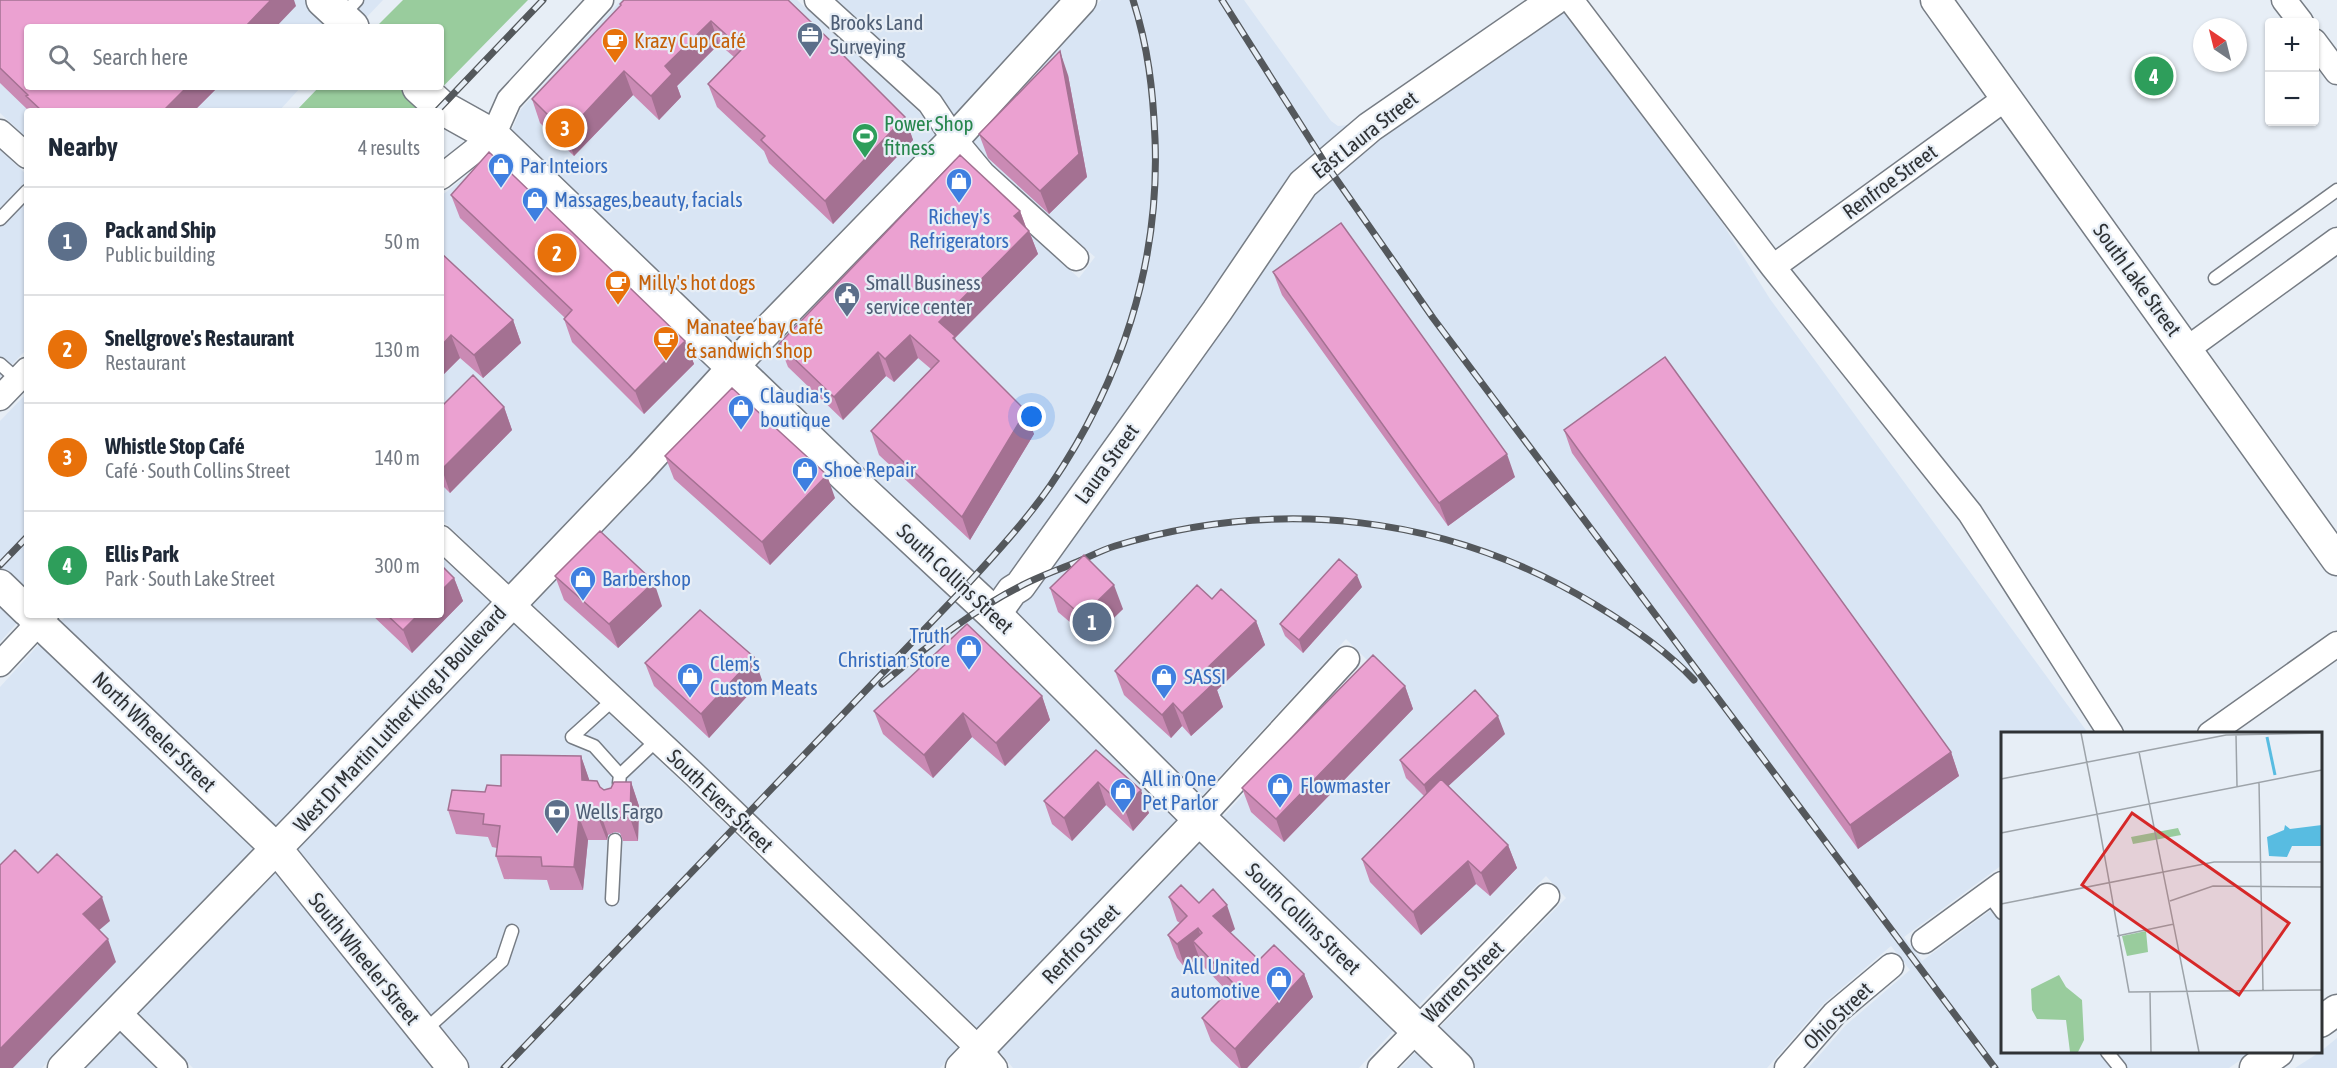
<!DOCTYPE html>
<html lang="en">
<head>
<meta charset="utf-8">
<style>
  body { margin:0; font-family:"Asap Condensed",sans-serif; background:#f6f6f7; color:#1f2937 }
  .controls { position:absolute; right:18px; top:18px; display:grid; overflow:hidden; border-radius:6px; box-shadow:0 2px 4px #0004 }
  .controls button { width:54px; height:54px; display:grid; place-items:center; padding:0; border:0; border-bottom:2px solid #e0e1e3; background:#fff; color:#1f2937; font:30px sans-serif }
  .compass { position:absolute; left:2193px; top:18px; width:54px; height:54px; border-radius:50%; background:#fff; box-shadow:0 2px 4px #0004; rotate:325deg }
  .you { position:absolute; left:1032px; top:417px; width:21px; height:21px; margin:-15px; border:4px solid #fff; border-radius:50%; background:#1a73e8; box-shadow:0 0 0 9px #1a73e833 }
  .badge { display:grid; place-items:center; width:39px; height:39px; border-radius:50%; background:#d93025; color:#fff; font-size:20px; font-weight:700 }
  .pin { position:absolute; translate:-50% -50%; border:3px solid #fff; box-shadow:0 2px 6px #0006 }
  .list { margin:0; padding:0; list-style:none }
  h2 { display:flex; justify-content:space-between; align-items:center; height:78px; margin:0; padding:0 24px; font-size:26px }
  h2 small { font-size:20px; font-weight:400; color:#747a83 }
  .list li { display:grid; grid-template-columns:39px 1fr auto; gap:18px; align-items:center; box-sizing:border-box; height:108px; padding:0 24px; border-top:2px solid #e0e1e3 }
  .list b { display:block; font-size:22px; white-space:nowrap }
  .list p { margin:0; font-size:20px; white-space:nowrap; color:#747a83 }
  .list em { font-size:20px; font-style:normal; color:#747a83 }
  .icon { flex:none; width:33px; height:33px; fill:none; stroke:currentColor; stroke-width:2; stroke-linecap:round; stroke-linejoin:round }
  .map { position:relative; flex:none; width:2337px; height:1068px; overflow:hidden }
  .search { position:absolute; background:#fff; box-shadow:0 2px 4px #0004; left:24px; top:24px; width:420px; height:66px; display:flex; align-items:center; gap:15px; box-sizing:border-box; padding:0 21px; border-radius:6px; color:#747a83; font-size:22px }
  .panel { position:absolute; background:#fff; box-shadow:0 2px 4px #0004; left:24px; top:108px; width:420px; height:510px; border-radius:6px }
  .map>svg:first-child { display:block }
  .built { fill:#d9e5f4 }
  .green { fill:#99cc9d }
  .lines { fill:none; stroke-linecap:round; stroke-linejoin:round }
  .service-casing { stroke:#767c84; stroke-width:15 }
  .minor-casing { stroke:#767c84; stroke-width:27 }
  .tertiary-casing { stroke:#767c84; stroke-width:33 }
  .secondary-casing { stroke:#767c84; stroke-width:36 }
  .service { stroke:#fff; stroke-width:12 }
  .minor { stroke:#fff; stroke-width:24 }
  .tertiary { stroke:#fff; stroke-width:30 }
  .secondary { stroke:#fff; stroke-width:33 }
  .rail-casing { stroke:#54585c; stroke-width:7 }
  .rail { stroke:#e7eef6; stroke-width:4.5; stroke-dasharray:14; stroke-linecap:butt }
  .wall { fill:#ca8ab4 }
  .shaded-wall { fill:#a47192 }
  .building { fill:#eba1d1; stroke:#a47192; stroke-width:1.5 }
  .labels { text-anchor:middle; stroke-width:4.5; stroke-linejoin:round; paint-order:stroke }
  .service-label { font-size:21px; fill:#4e5e75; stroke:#e7eef6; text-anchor:start }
  .food-label { font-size:21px; fill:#c56008; stroke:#e7eef6; text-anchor:start }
  .leisure-label { font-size:21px; fill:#27864d; stroke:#e7eef6; text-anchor:start }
  .street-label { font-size:21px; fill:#2f3235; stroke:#e7eef6 }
  .shop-label { font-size:21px; fill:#366cbe; stroke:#e7eef6; text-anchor:start }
  .inset-river { fill:none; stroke:#58bce1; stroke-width:3 }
  .inset-road { fill:none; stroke:#9da3a9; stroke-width:1.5 }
  .view { fill:#d62828; fill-opacity:0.15; stroke:#d62828; stroke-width:3 }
  .inset-edge { fill:none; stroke:#2f3235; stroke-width:3 }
</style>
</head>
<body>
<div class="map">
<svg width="2337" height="1068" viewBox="0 0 2337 1068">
  <rect width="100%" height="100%" fill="#e7eef6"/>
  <path class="built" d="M0 0H305L333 27H27V87H301L279 111H27V138L0 113Z
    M344 0H383L364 20Z
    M621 0H797L920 113 936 136 731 347 510 134 521 109Z
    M836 0H1061L954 116 939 93Z
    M1101 0H1244L1331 121 1338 126 1348 125 1291 175 1205 302 1010 575 1000 581 991 594 753 368 954 161 974 185 1079 278 1095 257 992 165 972 141Z
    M1564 12 1721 221 1770 299 2088 733 2002 734V865L1904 937 1922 961 2002 902V1052H2252L2229 1068H1808L1846 1025 1910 970 1891 946 1824 1003 1767 1068H1476L1437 1030 1566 898 1546 876 1415 1009 1220 820 1367 660 1346 639 1199 799 1013 614 1022 602 1032 596 1221 332 1314 194 1379 139Z
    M0 150 27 175V349L0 377Z
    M493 155 713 367 629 459 509 583 441 519V196Z
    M734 388 956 597 1180 819 978 1029 704 765 531 603 650 480Z
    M27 393V592L0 566V421Z
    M441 557 490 602 275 829 59 623 67 615H441Z
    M0 604 18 622 0 642Z
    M512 623 686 786 959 1049 940 1068H470L296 851Z
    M40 643 257 848 42 1068H0V687Z
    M1202 840 1396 1028 1359 1068H1013L999 1051Z
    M277 871 436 1068H193L138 1013Z
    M119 1032 146 1057 156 1068H85Z
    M2337 1038V1068H2295L2320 1052Z
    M1418 1049 1437 1068H1401Z"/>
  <path class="green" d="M403 0H528L419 111H296L319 87H441V27H376Z"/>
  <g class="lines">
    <g class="service-casing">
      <path id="service" d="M342 16 357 0
        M0 219 27 191
        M2215 278 2337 190
        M0 364 18 380
        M614 699 572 737 594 746 620 775
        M619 783 620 775 657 740
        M1988 894 2002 913
        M612 899 615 840
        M424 1031 502 961 512 931
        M2107 1052 2120 1068"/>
    </g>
    <g class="minor-casing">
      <path id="minor" d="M817 0 930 103 954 139 983 174 1076 258
        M1571 0 1773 267 1970 513 2111 734
        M2284 0 2301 22
        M2314 41 2337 72
        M0 132 27 156
        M441 177 493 136 509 100 601 0
        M1773 267 2006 98
        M2187 349 2337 240
        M0 398 27 370
        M441 538 695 775 979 1049 995 1068
        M0 664 46 615
        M2210 734 2337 644
        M1200 819 1347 659
        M1924 941 2002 884
        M118 1012 175 1068
        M1380 1068 1547 896
        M1787 1068 1835 1013 1891 966"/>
    </g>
    <g class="tertiary-casing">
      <path id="tertiary" d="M1936 0 2337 560
        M0 585 27 611
        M31 615 277 849 453 1068
        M995 615 1012 591 1020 586 1217 311 1303 184 1370 127 1554 0
        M2320 1022 2337 1010
        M63 1068 300 824 640 469 757 341 954 139 1081 0
        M961 1068 1200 819
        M2255 1068 2278 1052"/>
    </g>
    <g class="secondary-casing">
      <path id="secondary" d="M323 0 352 27
        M419 87 441 107 493 136 864 493 995 615 1200 819 1457 1068"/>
    </g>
    <use href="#service" class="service"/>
    <use href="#minor" class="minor"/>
    <use href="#tertiary" class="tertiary"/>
    <use href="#secondary" class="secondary"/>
    <g class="rail-casing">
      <path id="rail" d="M1222 0 1325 163 1433 318 1995 1068
        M437 111 543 0
        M0 565 27 537
        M882 684C921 651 973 610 1019 587 1037 577 1058 570 1077 562 1089 557 1102 550 1115 546 1279 496 1447 515 1594 604 1629 625 1666 650 1694 680
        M504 1068 965 587C995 554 1025 522 1050 486 1121 382 1160 264 1155 139 1153 89 1148 47 1133 0"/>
    </g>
    <use href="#rail" class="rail"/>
  </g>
  <path class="wall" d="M0 0 296 6 27 87H218L194 111H29L0 83Z
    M624 0 839 52 905 117 913 140 833 224 769 163 764 151 717 107 708 84 734 57 719 44 677 86 681 97 659 120 633 95 574 156 540 123 532 99 620 6V4Z
    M1068 75 1087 177 1049 214 988 158 979 134Z
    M451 195 685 341 694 364 644 414 572 342 564 319 565 318 460 218Z
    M1020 211 1026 227 1029 231 1038 254 955 338 957 343 1034 434 970 540 879 455 871 431 931 369 918 358 894 382 886 376 843 420 788 367 779 344Z
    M441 253 513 320 521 343 483 378 460 358 441 377Z
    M1273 272 1515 477 1448 526 1282 295Z
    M441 407H504L512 430 450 493 441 484Z
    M1564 430 1951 752 1959 776 1858 849 1572 453Z
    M665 456 835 498 770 565 674 479Z
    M555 576 662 606 618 648 564 600Z
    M454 578 463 601 412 653 372 615H441Z
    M1362 587 1303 653 1285 636 1280 624Z
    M1050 588 1123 609 1091 640 1058 612Z
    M1212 599 1256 621 1265 645 1217 690 1223 707 1191 736 1182 726 1171 738 1124 695 1115 671Z
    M645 663 762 680 709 738 654 686Z
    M1405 686 1413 709 1284 842 1251 812 1242 788Z
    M1042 696 1050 720 1005 766 972 737 933 778 883 734 874 711Z
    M1505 734 1448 786 1508 845 1517 868 1490 896 1476 884 1421 935 1370 882 1362 859 1424 796 1406 778 1400 760Z
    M1096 750 1149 813 1133 831 1106 805 1072 841 1052 824 1044 801Z
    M581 756 589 780 604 790 631 782 639 806 638 841H623L620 833 615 832 608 835 607 840H588L583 890H550L547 880 504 879 496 856 497 848 492 847 488 837 456 834 448 810 485 792Z
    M1169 897 1199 903 1235 929 1230 933 1259 960 1304 974 1313 997 1247 1068H1239L1211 1041 1202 1018 1228 992 1201 964 1199 957 1185 968 1177 958 1168 935 1180 923 1177 921Z"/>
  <path class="shaded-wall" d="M271 0H294L296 6 276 27H245Z
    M711 21 719 44 677 86 681 97 659 120 651 96 665 66Z
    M1060 51 1068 75 1087 177 1049 214 1040 191Z
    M624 71 633 95 574 156 566 133Z
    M187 87H218L194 111H163Z
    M905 117 913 140 833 224 825 201Z
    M1020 211 1028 233 1029 231 1038 254 955 338 963 360 939 322 1014 216Z
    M513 320 521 343 483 378 474 355Z
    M451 335 460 358 441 377V346Z
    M910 335 918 358 894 382 885 359Z
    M685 341 694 364 644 414 635 391Z
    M878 352 886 376 843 420 834 397Z
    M504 407 512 430 450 493 442 469Z
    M1026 411 1034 434 970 540 962 517Z
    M1507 454 1515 477 1448 526 1439 503Z
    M827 475 835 498 770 565 762 542Z
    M1357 575 1362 587 1303 653 1299 640Z
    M454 578 463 601 412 653 403 630 418 615H441V591Z
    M654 582 662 606 618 648 609 624Z
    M1114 585 1123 609 1091 640 1082 616Z
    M1256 621 1265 645 1217 690 1223 707 1191 736 1182 713 1203 672Z
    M754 657 762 680 709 738 701 714Z
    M1405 686 1413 709 1284 842 1276 819Z
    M1042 696 1050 720 1005 766 996 743Z
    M1173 703 1182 726 1171 738 1162 715Z
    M963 713 972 737 933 778 924 755Z
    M1498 716 1505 734 1430 803 1424 785Z
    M1951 752 1959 776 1858 849 1850 825Z
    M581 756 589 779 590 803 582 780Z
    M631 782 639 806 638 841 630 818Z
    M1098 782 1106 805 1072 841 1064 818Z
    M1141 790 1149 813 1133 831 1124 807Z
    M600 812 608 835 607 840 598 817Z
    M579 817 588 840 583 890 574 867Z
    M1508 845 1517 868 1490 896 1481 873Z
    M1468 861 1476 884 1421 935 1413 912Z
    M102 897 110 921 91 937 83 914Z
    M1227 905 1235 929 1222 939 1213 916Z
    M1198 928 1206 951 1193 941 1199 957 1185 968 1177 944Z
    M108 939 116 962 13 1068H0V1049Z
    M1304 974 1313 997 1247 1068H1241L1235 1049Z"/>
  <path class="building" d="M0 0H271L245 27H27V87H187L163 111H42L26 96 28 95 0 68Z
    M624 0H788L837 47 836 48 905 117 825 201 761 140 765 136 708 84 742 49 711 21 665 66 672 74 651 96 624 71 566 133 532 99 621 5 620 4Z
    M1060 51 1079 154 1040 191 979 134Z
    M489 152 685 341 635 391 564 319 572 310 451 195Z
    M960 155 1020 211 1014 216 1029 231 939 322 955 336 953 338 1026 411 962 517 871 431 939 361 910 335 885 359 878 352 834 397 779 344Z
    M1341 223 1507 454 1439 503 1273 272Z
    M441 253 513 320 474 355 451 335 441 346Z
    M1665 357 1951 752 1850 825 1564 430Z
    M473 375 504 407 442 469 441 407Z
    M732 388 827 475 762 542 665 456Z
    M600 531 654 582 609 624 555 576Z
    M1084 555 1114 585 1082 616 1050 588Z
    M1339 559 1357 575 1299 640 1280 624Z
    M441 565 454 578 441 591Z
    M1197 585 1212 599 1221 589 1256 621 1203 672 1214 683 1182 713 1173 703 1162 715 1115 671Z
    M700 610 754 657 701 714 645 663Z
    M387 615H418L403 630Z
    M967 624 1042 696 996 743 963 713 924 755 874 711Z
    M1373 655 1405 686 1276 819 1242 788Z
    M1475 690 1498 716 1424 785 1400 760Z
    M1096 750 1141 790 1124 807 1098 782 1064 818 1044 801Z
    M501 755 581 756 582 780 597 781 600 787 604 790 611 788 614 782H631L630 818 615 817 611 810 606 808 600 812 598 817H579L574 867 542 866 541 857 496 856 500 826 483 824 484 814 448 810 452 790 485 792 487 785 501 786Z
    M1441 779 1508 845 1481 873 1468 861 1413 912 1362 859Z
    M15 850 38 873 57 854 102 897 83 914 108 939 0 1049V865Z
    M1181 885 1199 903 1213 889 1227 905 1213 916 1259 960 1274 945 1304 974 1235 1049 1202 1018 1235 985 1193 941 1202 933 1198 928 1177 944 1168 935 1187 916 1169 897Z"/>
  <defs>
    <g id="office-pin" transform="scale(1.35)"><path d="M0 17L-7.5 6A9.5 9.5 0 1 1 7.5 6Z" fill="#5c6f8a" stroke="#e7eef6"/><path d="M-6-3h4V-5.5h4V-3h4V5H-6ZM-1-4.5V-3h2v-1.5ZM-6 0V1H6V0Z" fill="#fff"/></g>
    <g id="cafe-pin" transform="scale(1.35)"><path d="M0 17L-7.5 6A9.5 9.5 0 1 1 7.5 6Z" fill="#e8710a" stroke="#e7eef6"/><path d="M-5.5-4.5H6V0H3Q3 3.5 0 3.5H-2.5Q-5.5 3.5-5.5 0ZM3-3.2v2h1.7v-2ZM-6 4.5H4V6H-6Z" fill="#fff"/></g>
    <g id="stadium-pin" transform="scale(1.35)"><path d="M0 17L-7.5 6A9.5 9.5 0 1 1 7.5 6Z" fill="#2e9e5b" stroke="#e7eef6"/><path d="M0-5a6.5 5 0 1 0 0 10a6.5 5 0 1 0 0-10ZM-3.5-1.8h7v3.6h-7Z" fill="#fff"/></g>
    <g id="shop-pin" transform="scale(1.35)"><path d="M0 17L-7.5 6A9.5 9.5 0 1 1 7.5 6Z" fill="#3f7fe0" stroke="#e7eef6"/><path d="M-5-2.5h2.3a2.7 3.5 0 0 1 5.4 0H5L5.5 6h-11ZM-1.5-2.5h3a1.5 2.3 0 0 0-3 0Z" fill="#fff"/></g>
    <g id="civic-pin" transform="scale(1.35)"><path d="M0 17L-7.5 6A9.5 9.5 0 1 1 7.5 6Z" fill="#5c6f8a" stroke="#e7eef6"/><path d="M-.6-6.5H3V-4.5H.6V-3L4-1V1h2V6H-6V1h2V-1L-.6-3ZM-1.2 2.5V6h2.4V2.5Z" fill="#fff"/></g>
    <g id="bank-pin" transform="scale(1.35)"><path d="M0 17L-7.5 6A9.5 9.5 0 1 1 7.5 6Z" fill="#5c6f8a" stroke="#e7eef6"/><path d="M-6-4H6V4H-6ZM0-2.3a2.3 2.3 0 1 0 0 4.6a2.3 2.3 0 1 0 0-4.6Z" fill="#fff"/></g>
  </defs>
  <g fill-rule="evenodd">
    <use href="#office-pin" x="810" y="35"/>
    <use href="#cafe-pin" x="615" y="41"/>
    <use href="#stadium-pin" x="865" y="136"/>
    <use href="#shop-pin" x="501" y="166"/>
    <use href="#shop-pin" x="959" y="181"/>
    <use href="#shop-pin" x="535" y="200"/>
    <use href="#cafe-pin" x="618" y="283"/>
    <use href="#civic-pin" x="847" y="295"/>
    <use href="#cafe-pin" x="666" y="339"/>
    <use href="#shop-pin" x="741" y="408"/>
    <use href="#shop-pin" x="805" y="470"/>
    <use href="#shop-pin" x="583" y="579"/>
    <use href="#shop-pin" x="969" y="648"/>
    <use href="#shop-pin" x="690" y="676"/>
    <use href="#shop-pin" x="1164" y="677"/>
    <use href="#shop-pin" x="1280" y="786"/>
    <use href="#shop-pin" x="1123" y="791"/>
    <use href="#bank-pin" x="557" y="812"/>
    <use href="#shop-pin" x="1279" y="979"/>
  </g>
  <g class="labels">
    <g class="service-label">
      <text x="830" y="30">Brooks Land<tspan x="830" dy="24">Surveying</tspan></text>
      <text x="866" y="290">Small Business<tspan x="866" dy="24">service center</tspan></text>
      <text x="576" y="819">Wells Fargo</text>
    </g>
    <g class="food-label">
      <text x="634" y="48">Krazy Cup Café</text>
      <text x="638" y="290">Milly's hot dogs</text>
      <text x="686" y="334">Manatee bay Café<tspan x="686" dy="24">&amp; sandwich shop</tspan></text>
    </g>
    <g class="leisure-label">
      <text x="884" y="131">Power Shop<tspan x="884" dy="24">fitness</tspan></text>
    </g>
    <g class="street-label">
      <text transform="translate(1365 135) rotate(-38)" y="7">East Laura Street</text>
      <text transform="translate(1890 182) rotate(-36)" y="7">Renfroe Street</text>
      <text transform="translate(2137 280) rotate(54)" y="7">South Lake Street</text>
      <text transform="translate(1107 464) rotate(-54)" y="7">Laura Street</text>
      <text transform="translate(955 579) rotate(43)" y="7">South Collins Street</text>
      <text transform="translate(400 719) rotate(-47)" y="7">West Dr Martin Luther King Jr Boulevard</text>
      <text transform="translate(154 732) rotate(44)" y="7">North Wheeler Street</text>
      <text transform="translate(720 801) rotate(44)" y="7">South Evers Street</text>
      <text transform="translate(1303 919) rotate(44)" y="7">South Collins Street</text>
      <text transform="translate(1081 944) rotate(-46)" y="7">Renfro Street</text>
      <text transform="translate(364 959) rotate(51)" y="7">South Wheeler Street</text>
      <text transform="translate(1463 982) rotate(-45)" y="7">Warren Street</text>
      <text transform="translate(1838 1016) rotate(-44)" y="7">Ohio Street</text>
    </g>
    <g class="shop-label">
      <text x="520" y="173">Par Inteiors</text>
      <text x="554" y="207">Massages,beauty, facials</text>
      <text x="959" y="224" text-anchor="middle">Richey's<tspan x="959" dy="24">Refrigerators</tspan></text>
      <text x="760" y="403">Claudia's<tspan x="760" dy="24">boutique</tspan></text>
      <text x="824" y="477">Shoe Repair</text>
      <text x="602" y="586">Barbershop</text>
      <text x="950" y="643" text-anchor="end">Truth<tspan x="950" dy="24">Christian Store</tspan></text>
      <text x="710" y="671">Clem's<tspan x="710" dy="24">Custom Meats</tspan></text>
      <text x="1184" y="684">SASSI</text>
      <text x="1142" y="786">All in One<tspan x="1142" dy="24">Pet Parlor</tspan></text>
      <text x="1300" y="793">Flowmaster</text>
      <text x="1260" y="974" text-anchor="end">All United<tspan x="1260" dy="24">automotive</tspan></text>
    </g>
  </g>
  <g transform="translate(2001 732)">
    <rect width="321" height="321" fill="#e7eef6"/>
    <path d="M177 96 180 103 132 112 130 105ZM145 199 147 220 126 224 121 204ZM58 243 65 255 81 268 83 308 77 320H69L65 288 36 287 31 278 30 257Z" fill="#99cc9d"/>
    <path d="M284 93 289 97 321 93V114H291L286 125 268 124 266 105 283 98Z" fill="#58bce1"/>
    <path class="inset-river" d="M266 5 274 43"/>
    <path class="inset-road" d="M80 1 96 82M235 3 236 54M138 20 198 320M0 47 225 3 321 1M258 50 262 258M96 82 128 260 321 258M0 101 321 38M169 169 212 154 321 155M0 172 213 130H321M116 204 173 192M149 260 150 320"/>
    <path class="view" d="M131 81 288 191 238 263 81 153Z"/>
    <rect width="321" height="321" class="inset-edge"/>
  </g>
</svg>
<div class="controls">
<button>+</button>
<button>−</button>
</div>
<svg class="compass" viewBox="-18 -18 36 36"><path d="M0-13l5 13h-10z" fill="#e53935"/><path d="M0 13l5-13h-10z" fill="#747a83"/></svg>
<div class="you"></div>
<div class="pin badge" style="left:1092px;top:622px;background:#5c6f8a">1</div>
<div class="pin badge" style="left:557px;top:253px;background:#e8710a">2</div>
<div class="pin badge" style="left:565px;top:128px;background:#e8710a">3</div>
<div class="pin badge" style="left:2154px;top:76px;background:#2e9e5b">4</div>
<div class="search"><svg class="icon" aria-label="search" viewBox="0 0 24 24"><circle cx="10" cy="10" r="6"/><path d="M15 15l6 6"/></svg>Search here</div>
<section class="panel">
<h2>Nearby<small>4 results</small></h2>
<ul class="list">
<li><span class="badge" style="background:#5c6f8a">1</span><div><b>Pack and Ship</b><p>Public building</p></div><em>50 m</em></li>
<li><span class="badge" style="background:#e8710a">2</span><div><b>Snellgrove's Restaurant</b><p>Restaurant</p></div><em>130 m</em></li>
<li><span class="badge" style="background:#e8710a">3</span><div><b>Whistle Stop Café</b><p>Café · South Collins Street</p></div><em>140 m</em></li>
<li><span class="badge" style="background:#2e9e5b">4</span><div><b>Ellis Park</b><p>Park · South Lake Street</p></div><em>300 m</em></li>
</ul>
</section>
</div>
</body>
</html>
